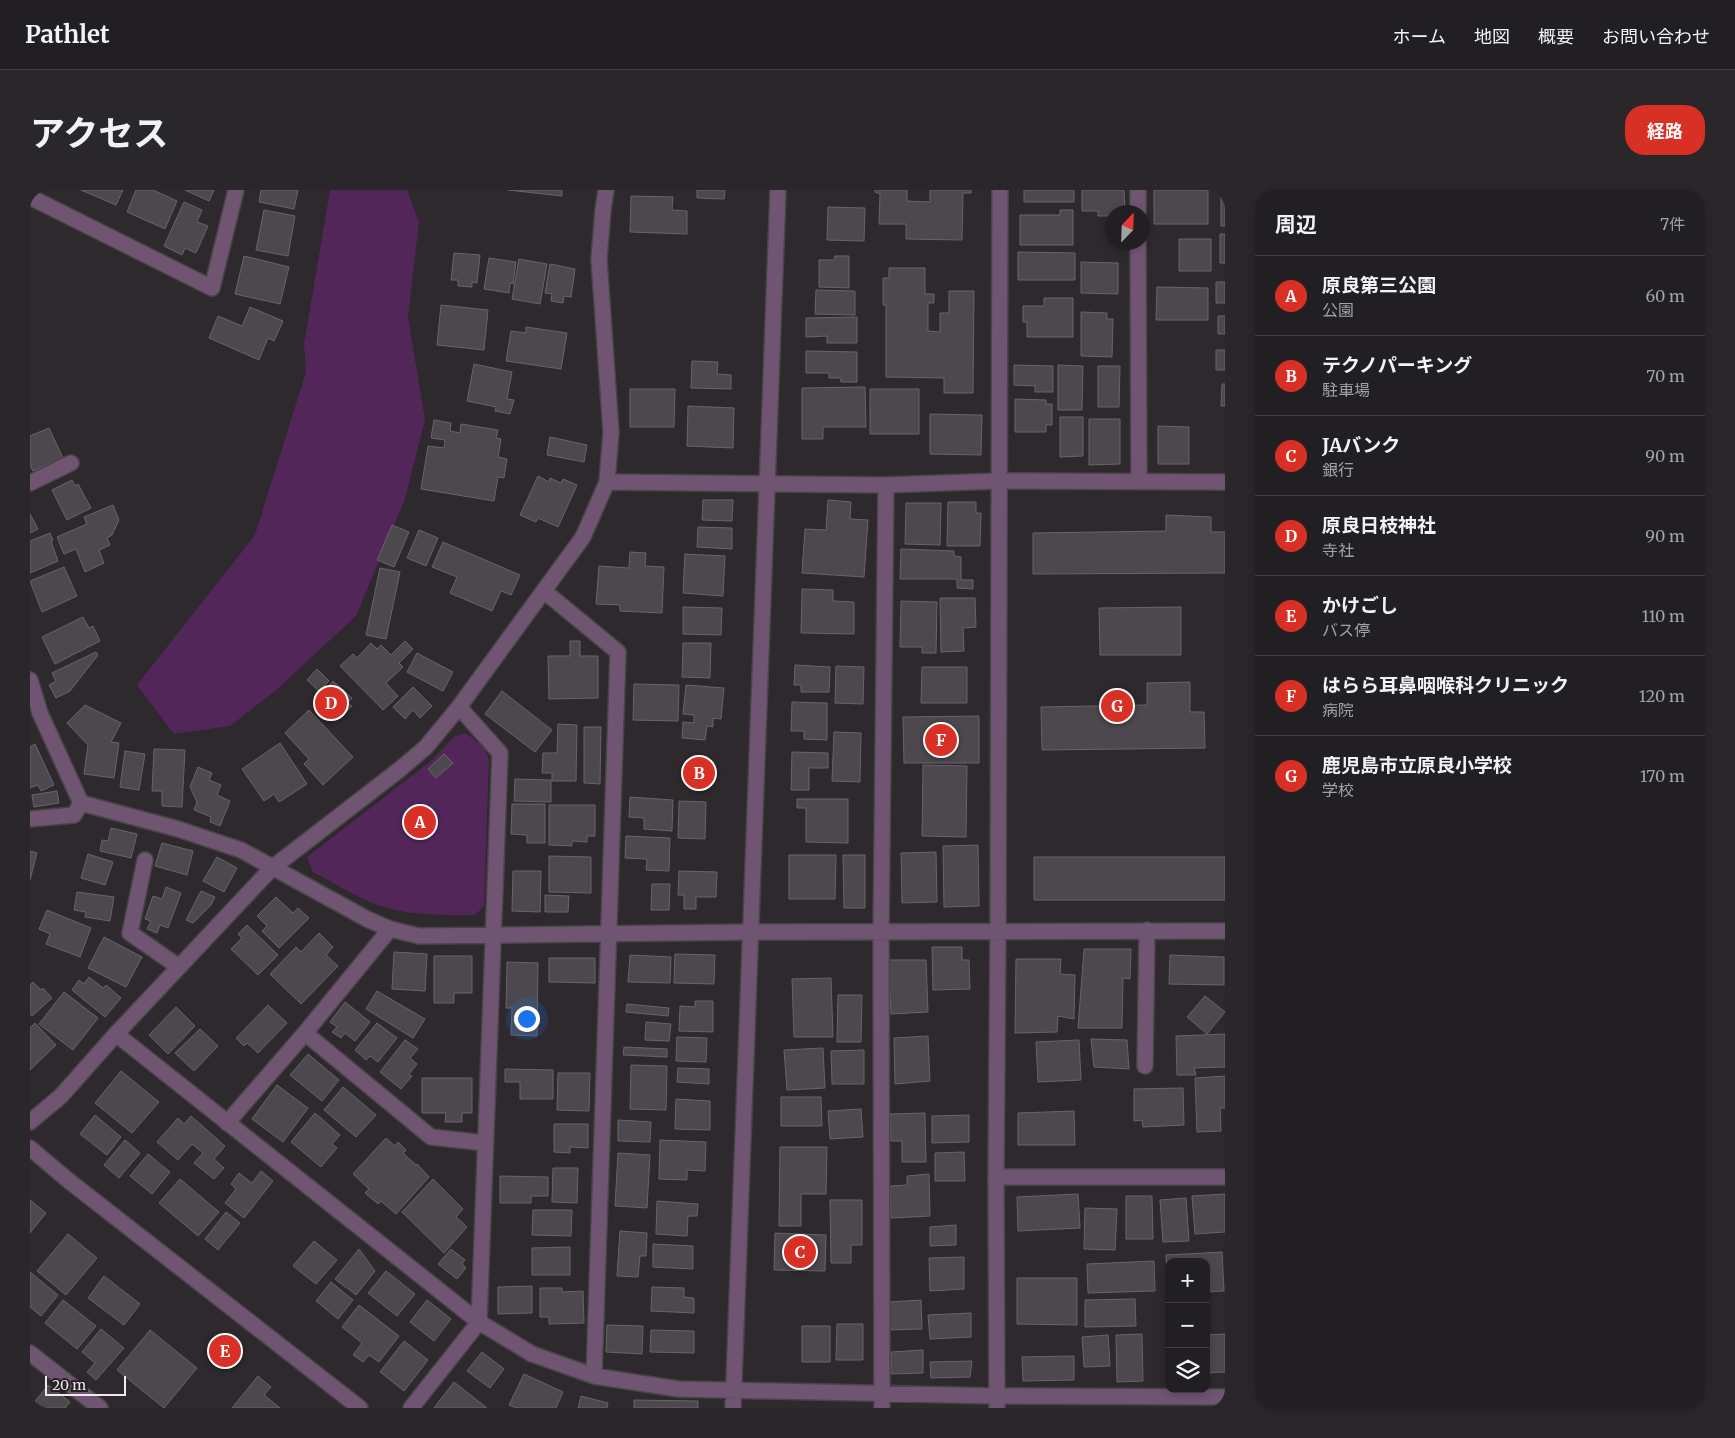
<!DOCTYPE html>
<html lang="ja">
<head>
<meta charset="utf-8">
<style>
  body { margin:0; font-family:Merriweather,"Noto Sans JP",serif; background:#2a272a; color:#f1f3f6 }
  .controls { position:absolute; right:15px; bottom:15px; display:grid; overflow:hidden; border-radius:10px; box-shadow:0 2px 8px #0003 }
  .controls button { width:45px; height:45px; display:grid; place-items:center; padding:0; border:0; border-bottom:1px solid #3f3d40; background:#221f22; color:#f1f3f6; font:25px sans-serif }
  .compass { position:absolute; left:1075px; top:15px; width:45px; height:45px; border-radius:50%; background:#221f22; box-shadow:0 2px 8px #0003; rotate:23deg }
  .scale { position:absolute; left:15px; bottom:12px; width:81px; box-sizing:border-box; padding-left:5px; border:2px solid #edebee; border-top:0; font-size:14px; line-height:18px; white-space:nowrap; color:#edebee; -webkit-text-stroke:4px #231f23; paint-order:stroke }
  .you { position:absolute; left:496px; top:828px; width:18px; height:18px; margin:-12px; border:4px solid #fff; border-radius:50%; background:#1a73e8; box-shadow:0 0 0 8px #1a73e833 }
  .badge { display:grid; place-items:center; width:32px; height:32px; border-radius:50%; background:#d93025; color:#fff; font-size:16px; font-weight:700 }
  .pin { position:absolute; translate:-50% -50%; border:2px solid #fff; box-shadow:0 1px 5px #0006 }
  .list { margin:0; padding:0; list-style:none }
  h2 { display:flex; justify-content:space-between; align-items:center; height:65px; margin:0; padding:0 20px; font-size:21px }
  h2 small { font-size:16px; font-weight:400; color:#a2a2a5 }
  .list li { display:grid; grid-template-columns:32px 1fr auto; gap:15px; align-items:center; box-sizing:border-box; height:80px; padding:0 20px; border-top:1px solid #3f3d40 }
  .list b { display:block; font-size:19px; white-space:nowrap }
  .list p { margin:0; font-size:16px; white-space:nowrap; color:#a2a2a5 }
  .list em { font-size:16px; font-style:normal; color:#a2a2a5 }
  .icon { flex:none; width:28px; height:28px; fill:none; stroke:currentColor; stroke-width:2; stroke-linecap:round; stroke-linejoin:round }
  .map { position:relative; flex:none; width:1195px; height:1218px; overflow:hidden; border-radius:20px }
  header { display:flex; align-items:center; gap:30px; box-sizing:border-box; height:70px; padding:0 25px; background:#221f22; border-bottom:1px solid #3f3d40 }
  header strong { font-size:24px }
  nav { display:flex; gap:28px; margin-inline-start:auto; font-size:18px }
  .intro { display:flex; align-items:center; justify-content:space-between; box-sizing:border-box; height:120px; padding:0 30px }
  h1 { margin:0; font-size:35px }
  .button { padding:12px 22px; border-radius:20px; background:#d93025; color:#fff; font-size:18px; font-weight:700 }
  main { display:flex; gap:30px; padding:0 30px }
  aside { flex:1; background:#221f22; border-radius:20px; box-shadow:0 2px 8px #0003 }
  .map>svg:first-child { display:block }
  .green { fill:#53265a }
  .building { fill:#4c484d; stroke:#686469 }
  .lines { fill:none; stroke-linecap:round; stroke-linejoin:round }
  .minor-casing { stroke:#484448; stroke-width:18 }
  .minor { stroke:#6f5572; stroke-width:15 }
</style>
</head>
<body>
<header>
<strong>Pathlet</strong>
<nav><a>ホーム</a><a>地図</a><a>概要</a><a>お問い合わせ</a></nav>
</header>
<div class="intro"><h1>アクセス</h1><a class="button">経路</a></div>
<main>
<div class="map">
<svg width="1195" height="1218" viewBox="0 0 1195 1218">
  <rect width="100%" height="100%" fill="#2d292d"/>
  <path class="green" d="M300 0H377L389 32 378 128 395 230 375 309 326 426 245 501 200 536 144 544 107 495 225 345 276 182 274 154Z
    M436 543 454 557 459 570 454 716 445 725C409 725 371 726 338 711 319 703 301 691 283 682L277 667 401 571 425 546Z"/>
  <path class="building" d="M51 0H93L86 15Z
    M106 0H123L147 11 135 39 97 22Z
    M155 0H184L179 11Z
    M231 0H268L264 19 229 12Z
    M478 0H532V6Z
    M667 0H695L694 9 667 8Z
    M845 0H877V11L900 12V0H941V3H933L932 50 876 49V34H849L850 4 845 2Z
    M994 0H1044V12H994Z
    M1052 0H1094L1095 22H1082V26H1068V21H1052Z
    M1124 0H1178V34H1124Z
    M601 6 643 7 642 20 657 21V44L600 42Z
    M1191 7H1195V36H1191Z
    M154 12 172 20 167 32 178 36 166 63 155 58 152 65 134 56Z
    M798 17 835 18 834 51 797 50Z
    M234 20 265 26 258 66 226 60Z
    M1030 20H1043V55H990V25H1030Z
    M1190 44H1195V73H1190Z
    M1149 49H1181V81H1149Z
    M988 62 1045 63V90H988Z
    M424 63 450 65 447 93 442 92V97L428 96V90H421Z
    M214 66 259 77 250 114 205 104Z
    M805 66H819V98L789 97V70H804Z
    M459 68 486 72 483 94 480 93 479 103 454 99Z
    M489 69 517 74 510 114 482 109Z
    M1051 72 1088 73V104L1051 103Z
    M520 74 545 79 541 107 534 106 533 113 521 111 522 104 515 103Z
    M859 78H895V104H904V113H898V141L910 142V123H919V101H944L943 203H914V188L856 187V115H853V88H859Z
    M1186 92H1195V113H1186Z
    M1127 97 1178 98V130H1126Z
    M786 100 825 101V125L785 124Z
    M1014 108H1043V147H997V132H993V116H1014Z
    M411 115 458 120 454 160 407 155Z
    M220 117 253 131 244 151 238 148 229 170 179 148 188 126 212 136Z
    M1051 122 1077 123V129H1083L1082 167 1051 166Z
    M1188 126H1195V144H1188Z
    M827 127V153H797V146L776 147V128Z
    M496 137 537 143 531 179 476 171 481 141 496 143Z
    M1186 160H1195V180H1186Z
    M776 161 827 162V192H811L810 188H799V183H776Z
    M662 171 688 172 687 184 701 185V199L661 198Z
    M444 174 482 182 477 209 484 210 480 224 465 221 466 217 437 211Z
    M984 175 1023 176V202H1005V196L984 195Z
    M1028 175 1053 176 1052 220H1028Z
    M1068 176H1090L1089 217H1068Z
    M1192 194H1195V216H1191Z
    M835 197 836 237H793V249H772V198Z
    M600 199H645L644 237H600Z
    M840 199H889V244H840Z
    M985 209 1016 210V214H1022V235H1016V242H985Z
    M658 216 704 218 703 258 657 256Z
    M900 224 952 225 951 265 900 264Z
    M1030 227H1053V266L1030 267Z
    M1059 229H1090V274L1059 275Z
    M404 230 421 233 420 241 430 243 431 234 468 240 466 248 471 249 468 267 477 269 474 288 468 287 464 311 391 299 398 256 414 258 415 250 401 248Z
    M1128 236 1159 237V274H1128Z
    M19 238 33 268 3 281 0 275V246Z
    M520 247 557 255 554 272 517 265Z
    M508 286 519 292 520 288 531 293 533 289 547 295 528 337 508 328 506 332 490 325Z
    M42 290 45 296 48 294 61 318 37 330 22 300Z
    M673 310H703L702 331 672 330Z
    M798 310 821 312 820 329 838 330 834 387 772 383 775 339 796 340Z
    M918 312H946V323H951L950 356H917Z
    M876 313H911L910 355 875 354Z
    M83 315 89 330 82 345 77 348 80 355 69 360 74 373 55 382 46 359 34 364 27 347 57 334 54 327Z
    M0 324 8 339 0 343Z
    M1136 325 1181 327V342H1195V383L1003 384V343L1136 341Z
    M362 335 379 342 364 377 347 370Z
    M668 337 702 338V359L667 357Z
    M389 340 408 348 396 376 377 368Z
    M20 343 23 350 21 351 28 371 0 383V351Z
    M413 352 490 385 481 405 471 401 462 421 420 403 427 387 402 377Z
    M871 359 924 361V366L931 367V390H943V399L927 398V389H870Z
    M600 362 616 363 615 376 634 377 632 423 590 421V415L566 414 569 376 599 378Z
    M655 364 695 366 693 406 653 403Z
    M34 377 47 406 12 422 0 391Z
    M350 378 370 382 356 449 336 445Z
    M772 399 803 400V411L824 412V444L771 443Z
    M910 408H945L946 437 933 438 934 461 911 462Z
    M871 411 907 412 906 463H892V457H870Z
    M653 417 692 418 691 445 653 444Z
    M1151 417V465H1070L1069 418Z
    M53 427 59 438 63 436 70 451 25 474 12 447Z
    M375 451 383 459 369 473 373 477 356 493 368 506 353 520 310 476 323 464 327 468 341 453 347 459 351 455 361 465Z
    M540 451H550V466H568V508L519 509 518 466H540Z
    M653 453H681L680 488 652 487Z
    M66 462 68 465 40 501 26 508 19 495 26 491 22 483Z
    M387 463 423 482 413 501 377 482Z
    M765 475 800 477 799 502H771V495H764Z
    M806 476 834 477 833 514 805 513Z
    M892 477H937V513H891Z
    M287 479 299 491 289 501 277 490Z
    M303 491 322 508 318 513 322 516 311 527 307 525 304 528 285 511Z
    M1160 492V522H1174L1175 558 1012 560 1011 517 1117 515V493Z
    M604 494 649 495 648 531 603 530Z
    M656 495 694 498 691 529 683 528V537L677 536 675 550 652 548 653 532 664 533V525L653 524Z
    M383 497 402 516 390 528 383 520 375 529 363 517Z
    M472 501 522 540 505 562 455 524Z
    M762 512 797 513V550L774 549V541H761Z
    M55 515 91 533 81 552 89 553 84 588 54 584 58 555 37 533Z
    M279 520 323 567 293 595 274 574 279 569 255 543Z
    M949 526V573H874L873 527Z
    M528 534 547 535 546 591H522V583H512L513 563H527Z
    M554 537H571L570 594 554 593Z
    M804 542 831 543 830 592 802 591Z
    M250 553 277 594 249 612 244 604 234 611 212 579Z
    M5 554 24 595 11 601 8 595 0 598V557Z
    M124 559 155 560 152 617 132 616V601H122Z
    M95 561 115 564 109 600 90 597Z
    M762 562 798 563V578H779V600H761Z
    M414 564 423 573 406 588 398 579Z
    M893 575 937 576 936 647 892 646Z
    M168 577 182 583 179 590 191 595 187 605 200 611 190 636 180 632 181 627 164 620 167 612 160 597Z
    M485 589 521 590V612L484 611Z
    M27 601 29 613 4 617 2 605Z
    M600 607 643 610 642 641 614 639V628L599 627Z
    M767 609H818V653L776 652V618H767Z
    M649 611 676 612 675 649 648 648Z
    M482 614H515V653H497V645L481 644Z
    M519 615H565V646H557V652L542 651V656L519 655Z
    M81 638 107 644 101 668 70 661 72 650 78 651Z
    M596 646 640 648 639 681 616 680 617 669 595 668Z
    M132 653 163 661 157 685 125 676Z
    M948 655 949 716 914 717 913 656Z
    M0 661 7 663 0 690Z
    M906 662 907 712 872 713 871 663Z
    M58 664 83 672 75 695 51 688Z
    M759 665H806L805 709H759Z
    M813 665H835V718H814Z
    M519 666 561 667V703L519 702Z
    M187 667 207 678 194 702 173 691Z
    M1004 667H1195V710H1004Z
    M483 681H511L510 722 482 721Z
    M649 681 687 682 686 707H666V719H654V705H648Z
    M622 694H640L639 720H621Z
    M136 697 151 703 138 738 130 735 127 743 117 739 121 731 115 729 123 706 132 709Z
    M171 701 185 707 181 715 163 733 156 730Z
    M47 702 84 707 80 731 55 727 56 722 44 720Z
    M515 705 539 706 538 722H515Z
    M246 707 263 723 268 718 279 728 249 758 232 741 237 736 227 726Z
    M17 720 61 738 50 767 16 754 20 744 9 739Z
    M217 735 248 765 228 785 201 759 212 748 208 744Z
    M289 743 303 757 296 765 308 776 271 814 240 784 266 757 271 762Z
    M74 747 112 767 96 797 58 778Z
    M902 757H932V770H939L940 799 903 800Z
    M1054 759H1101L1100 789 1093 788 1092 838H1048Z
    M364 762 397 764 395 801 362 799Z
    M645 764 685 765 684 794 644 793Z
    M600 765 641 767 640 793 598 792Z
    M1140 765 1194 767V795L1139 794Z
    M404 766H442V803H424V813H404Z
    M519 768H565V793L519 792Z
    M986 769H1031L1030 784 1045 785 1044 829 1028 826 1027 842 985 843Z
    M858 770H896L898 822 861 824Z
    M477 772 508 773 507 846 481 845 482 818H476Z
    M59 787 73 798 76 795 91 808 75 827 42 800 49 790 54 794Z
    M801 788 803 847H764L762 789Z
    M3 792 11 800 13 798 22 808 2 826 0 823V795Z
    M347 801 395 829 383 848 336 819Z
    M34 802 68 828 43 860 9 834Z
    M808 805H832L831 852H807Z
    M1175 806 1195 822 1177 844 1157 827Z
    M665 811H683V842L649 841 650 816 665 817Z
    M315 812 340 832 325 851 315 843 311 848 302 842 307 837 300 832Z
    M597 814 639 818 638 826 596 822Z
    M238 815 257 833 228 863 217 853 214 856 206 848Z
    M146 817 165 836 138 864 119 845Z
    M616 832 641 834 639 851 615 850Z
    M5 833 26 855 0 880V838Z
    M347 833 367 848 348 872 340 866 336 870 325 860Z
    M170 839 188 856 164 881 145 863Z
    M1195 844V877L1164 878 1166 885H1147L1146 846Z
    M898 846 900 891 865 894 864 848Z
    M647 847 677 848 676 872 646 871Z
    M1061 849 1097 850 1099 879 1064 877Z
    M375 850 388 859 380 868 387 874 379 884 382 886 371 899 350 882Z
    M1049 850 1051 890 1008 892 1006 852Z
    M594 857 637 859V867L593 865Z
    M793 858 795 898 757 900 754 860Z
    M834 860V894H802L801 861Z
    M278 864 309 890 292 911 260 885Z
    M601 875 637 876 636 920 600 919Z
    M648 878 679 879V894L647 892Z
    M475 879 523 880V909H490V892H475Z
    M91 881 129 912 102 943 65 913Z
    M528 883H560L559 921 527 920Z
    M1195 886V918H1190L1191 941 1167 942 1165 888Z
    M392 888H442V923H432V932H415L416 923H392Z
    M247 895 278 918 253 952 222 929Z
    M313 897 346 925 326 947 294 920Z
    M1153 898 1154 935 1113 937 1112 930 1104 931V899Z
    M751 907H791L792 936H751Z
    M646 909 680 911V940L645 939Z
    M831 919 833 947 800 949 798 921Z
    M1044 921 1045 955H988V923Z
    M285 923 310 945 302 954 307 958 291 977 261 952Z
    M895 923 896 972H872V951H861L860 924Z
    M65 925 91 947 77 965 50 944Z
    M939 925V952L902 953V926Z
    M161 926 195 956 184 969 194 978 184 989 164 973 173 963 162 954 148 970 127 952 148 928 154 934Z
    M588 930 621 932 620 952 588 951Z
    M524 934H558V958L540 957V963L524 962Z
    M356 948 365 956 368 952 376 960 373 963 386 975 387 974 399 987 366 1024 351 1011 348 1014 335 1003 339 999 323 984Z
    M95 950 110 963 89 988 74 975Z
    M630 950 676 952 675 981 657 980V990L629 989Z
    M750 957H797L796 1004H771V1036H749Z
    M934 962 935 991H905V963Z
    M588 963 620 965 617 1018 585 1016Z
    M118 964 140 982 122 1004 100 986Z
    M523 978H548L547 1013 522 1012Z
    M231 981 243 991 214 1028 195 1013 206 999 201 994 209 983 222 993Z
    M899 984 900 1026 861 1028 860 996 877 995V986Z
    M470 986 518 987V1006H501V1013H470Z
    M150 989 189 1022 168 1046 129 1013Z
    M403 989 433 1019 426 1027 437 1037 414 1063 372 1022Z
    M1048 1004 1050 1038 988 1041 987 1007Z
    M1195 1004V1042L1165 1044 1162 1006Z
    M1096 1006H1122L1123 1049H1096Z
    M1156 1008 1159 1051 1133 1052 1130 1010Z
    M0 1010 16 1023 0 1043Z
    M800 1010H832V1055H821V1073H801Z
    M627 1011 668 1014 667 1026H658L657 1046 626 1044Z
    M1055 1018 1087 1019 1085 1060 1054 1059Z
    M503 1020H542L541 1046 502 1045Z
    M196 1022 210 1033 188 1060 175 1049Z
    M926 1035V1055L900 1056V1037Z
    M590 1041 617 1043 616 1066H610L608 1087 587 1086Z
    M745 1043 796 1045 795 1081 744 1080Z
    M38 1044 67 1068 36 1105 7 1081Z
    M284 1051 307 1070 286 1094 263 1076Z
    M623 1054 663 1056V1079L623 1077Z
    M540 1057V1085H502V1058Z
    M329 1059 345 1081 326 1105 305 1089Z
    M421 1059 435 1070 432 1074 436 1078 427 1089 408 1074Z
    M1192 1062 1194 1101 1176 1102V1072H1139L1138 1104 1136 1065Z
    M934 1067V1099L900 1101 899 1068Z
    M1124 1071 1125 1101 1058 1103 1057 1074Z
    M356 1081 385 1104 367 1126 338 1103Z
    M0 1082 28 1105 11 1126 0 1117Z
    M74 1086 110 1114 94 1135 58 1108Z
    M987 1088H1047V1135L987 1134Z
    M301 1092 323 1110 308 1129 286 1111Z
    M502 1096V1123L468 1124V1097Z
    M622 1097 654 1098V1107L664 1108V1123L621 1121Z
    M510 1098H532V1102L553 1101 554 1133 519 1134V1127H510Z
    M1105 1109 1106 1136 1055 1137V1110Z
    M33 1110 66 1136 47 1159 15 1133Z
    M397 1110 421 1129 404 1151 380 1132Z
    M891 1110 892 1139 859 1140V1112Z
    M329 1115 369 1146 349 1172 339 1165 333 1172 323 1165 332 1153 312 1137Z
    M941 1123V1147L900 1149 898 1125Z
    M807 1134H833V1170H806Z
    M577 1135 613 1136 612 1164 576 1162Z
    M772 1136H800V1172H772Z
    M71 1139 94 1158 66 1190 57 1182 65 1173 52 1162Z
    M120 1140 167 1178 134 1218 87 1180Z
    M621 1140 664 1141V1163L620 1162Z
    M1112 1144 1113 1191 1087 1192 1086 1145Z
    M1195 1144V1182L1176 1183V1145Z
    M1078 1145 1080 1176 1054 1177 1052 1147Z
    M374 1151 398 1170 374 1201 350 1182Z
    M893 1160V1183L861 1184V1162Z
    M452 1162 474 1179 460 1198 437 1181Z
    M1044 1166V1190L993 1191 992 1167Z
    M942 1171 940 1187 901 1188 900 1172Z
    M494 1184 533 1202 526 1218H486L479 1215Z
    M228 1186 241 1197 234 1205 250 1218H202Z
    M424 1192 457 1218H404Z
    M18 1195 40 1212 35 1218H0Z
    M551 1206 578 1213 577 1218H548Z
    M604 1210 668 1211V1218H604Z"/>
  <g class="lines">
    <g class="minor-casing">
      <path id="minor" d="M1108 0V22
        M0 7 182 98 206 0
        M1108 52 1109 292
        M577 292 856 295 968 291 1195 292
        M0 293 41 273
        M514 401 588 462 564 1186
        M0 490 10 523 51 613 148 639 211 660 337 729 360 739 389 746 722 742 1195 741
        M0 629 44 625 51 613
        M115 670 100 743 149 777
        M275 843 401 947 455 953
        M86 844 449 1132 502 1164 564 1186 648 1199 967 1206 1195 1207
        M1115 876 1117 740
        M0 932 31 906 86 844 242 678 369 580 396 557 429 517 553 347 577 292 581 242 569 69 573 20 576 0
        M197 933 275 843 360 739
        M0 958 39 991 330 1218
        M966 987H1195
        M0 1163 70 1218
        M381 1218 449 1132 470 563 429 517
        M703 1218 748 0
        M852 1218 851 743 856 295
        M967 1218 966 987 968 741 970 0"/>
    </g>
    <use href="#minor" class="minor"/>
  </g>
</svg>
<div class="controls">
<button>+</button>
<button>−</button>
<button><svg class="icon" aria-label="layers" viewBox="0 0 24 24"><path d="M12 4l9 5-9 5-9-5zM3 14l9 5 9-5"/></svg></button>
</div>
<svg class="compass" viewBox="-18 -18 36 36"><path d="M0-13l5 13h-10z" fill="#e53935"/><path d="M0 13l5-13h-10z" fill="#a2a2a5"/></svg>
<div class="scale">20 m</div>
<div class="you"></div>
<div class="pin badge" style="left:390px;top:632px">A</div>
<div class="pin badge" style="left:669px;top:583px">B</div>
<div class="pin badge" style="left:770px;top:1062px">C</div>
<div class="pin badge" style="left:301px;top:513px">D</div>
<div class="pin badge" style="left:195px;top:1161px">E</div>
<div class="pin badge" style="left:911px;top:550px">F</div>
<div class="pin badge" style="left:1087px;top:516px">G</div>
</div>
<aside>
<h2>周辺<small>7件</small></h2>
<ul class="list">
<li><span class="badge">A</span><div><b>原良第三公園</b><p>公園</p></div><em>60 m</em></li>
<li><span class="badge">B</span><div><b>テクノパーキング</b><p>駐車場</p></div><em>70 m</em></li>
<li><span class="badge">C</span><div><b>JAバンク</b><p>銀行</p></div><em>90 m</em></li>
<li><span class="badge">D</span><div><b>原良日枝神社</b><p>寺社</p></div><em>90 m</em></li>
<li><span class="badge">E</span><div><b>かけごし</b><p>バス停</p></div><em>110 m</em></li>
<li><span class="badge">F</span><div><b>はらら耳鼻咽喉科クリニック</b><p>病院</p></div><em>120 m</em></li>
<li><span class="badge">G</span><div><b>鹿児島市立原良小学校</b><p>学校</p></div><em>170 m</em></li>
</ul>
</aside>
</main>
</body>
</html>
